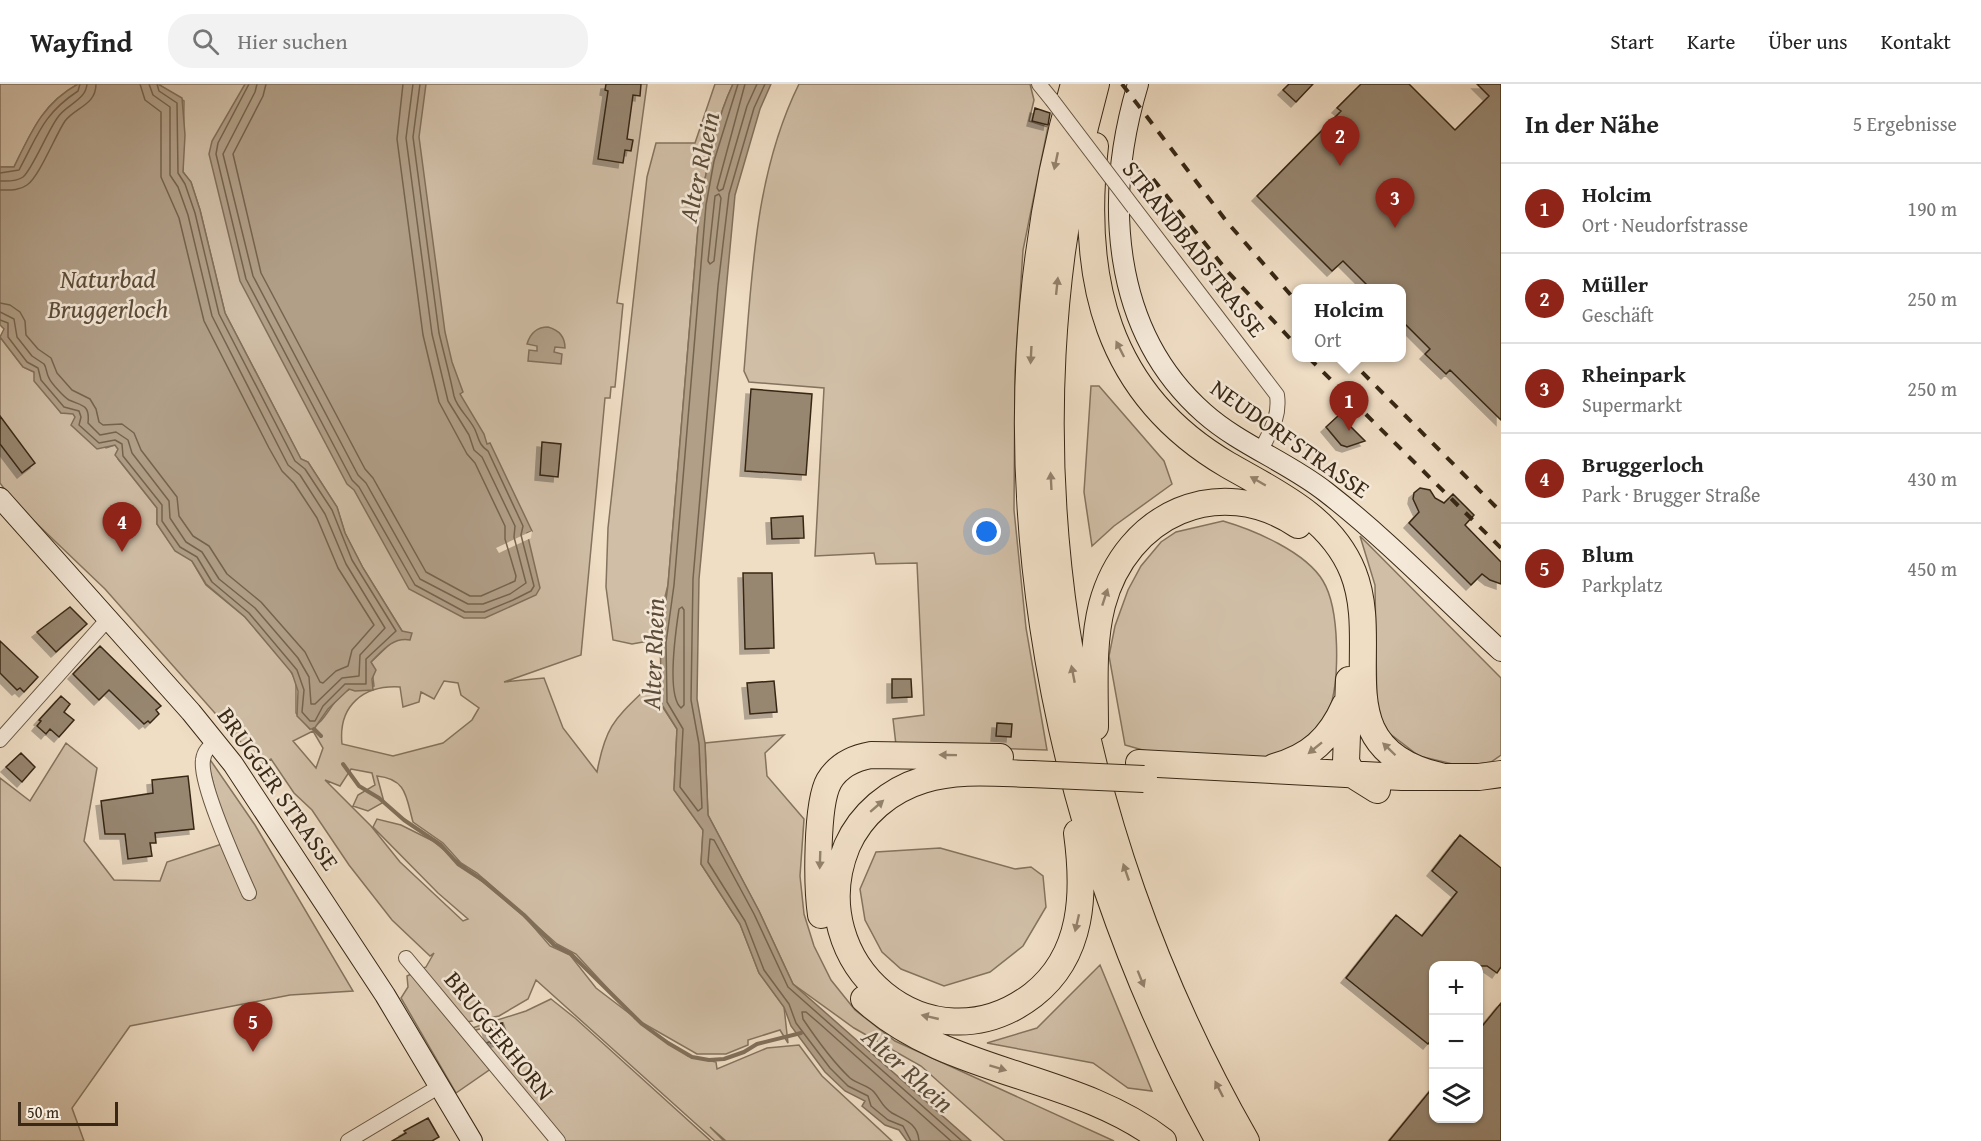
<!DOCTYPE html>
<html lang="de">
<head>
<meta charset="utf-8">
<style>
  body { margin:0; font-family:"Gentium Book Plus",serif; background:#f2f2f2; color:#222 }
  .controls { position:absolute; right:18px; bottom:18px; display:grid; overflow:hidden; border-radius:12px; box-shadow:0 2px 4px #0004 }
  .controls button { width:54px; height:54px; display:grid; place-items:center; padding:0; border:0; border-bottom:2px solid #e0e0e0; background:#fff; color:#222; font:30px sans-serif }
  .scale { position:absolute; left:18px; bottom:15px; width:100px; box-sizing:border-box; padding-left:6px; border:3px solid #382815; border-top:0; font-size:16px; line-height:21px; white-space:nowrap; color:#382815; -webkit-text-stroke:4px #f5e9d9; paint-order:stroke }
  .you { position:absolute; left:987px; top:448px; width:21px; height:21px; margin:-15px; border:4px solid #fff; border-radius:50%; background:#1a73e8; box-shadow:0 0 0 9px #1a73e833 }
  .badge { display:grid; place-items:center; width:39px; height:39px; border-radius:50%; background:#8f2418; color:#fff; font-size:20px; font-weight:700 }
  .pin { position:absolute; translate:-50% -50px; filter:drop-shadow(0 2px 3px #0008) }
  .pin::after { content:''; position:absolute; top:32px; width:21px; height:18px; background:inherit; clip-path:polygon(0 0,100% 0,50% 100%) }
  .popup { position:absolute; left:1292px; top:200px; width:114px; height:78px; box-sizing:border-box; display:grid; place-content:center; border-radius:12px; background:#fff; filter:drop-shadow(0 2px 4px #0005); font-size:20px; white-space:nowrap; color:#767676 }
  .popup b { font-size:22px; color:#222 }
  .popup::after { content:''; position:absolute; left:50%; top:100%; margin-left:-12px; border:12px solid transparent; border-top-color:#fff }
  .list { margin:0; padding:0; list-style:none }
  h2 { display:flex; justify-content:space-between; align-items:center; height:78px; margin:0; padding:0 24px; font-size:26px }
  h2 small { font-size:20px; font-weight:400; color:#767676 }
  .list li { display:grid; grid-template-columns:39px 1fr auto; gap:18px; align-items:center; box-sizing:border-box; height:90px; padding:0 24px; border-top:2px solid #e0e0e0 }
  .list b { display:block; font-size:22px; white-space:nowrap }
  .list p { margin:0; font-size:20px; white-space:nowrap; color:#767676 }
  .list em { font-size:20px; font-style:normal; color:#767676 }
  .icon { flex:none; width:33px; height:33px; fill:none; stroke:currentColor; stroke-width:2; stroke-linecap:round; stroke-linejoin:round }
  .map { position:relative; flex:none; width:1501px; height:1057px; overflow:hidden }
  header { display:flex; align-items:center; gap:36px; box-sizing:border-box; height:84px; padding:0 30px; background:#fff; border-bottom:2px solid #e0e0e0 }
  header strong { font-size:28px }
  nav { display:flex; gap:33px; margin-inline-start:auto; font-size:21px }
  .search { width:420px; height:54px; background:#f2f2f2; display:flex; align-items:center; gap:15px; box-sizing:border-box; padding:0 21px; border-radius:24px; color:#767676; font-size:22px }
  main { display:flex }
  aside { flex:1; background:#fff }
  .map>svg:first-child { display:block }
  .green { fill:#d0bea6; stroke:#84735e; stroke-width:1.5; fill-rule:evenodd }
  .water { fill:#b19f88; stroke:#816f5a; stroke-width:1.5 }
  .pier { fill:#efddc4 }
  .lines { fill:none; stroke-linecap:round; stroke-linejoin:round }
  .shore { stroke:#74644e; stroke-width:1.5 }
  .stream { stroke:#816f5a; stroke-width:4 }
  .building { fill:#978670; stroke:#382815; stroke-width:1.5; filter:url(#shadow) }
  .street-casing { stroke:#665541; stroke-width:16 }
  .secondary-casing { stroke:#382815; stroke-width:22 }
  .highway-casing { stroke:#382815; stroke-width:28 }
  .street { stroke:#f5e9d9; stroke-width:14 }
  .secondary { stroke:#f5e9d9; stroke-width:20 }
  .highway { stroke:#efddc4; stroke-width:26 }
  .rail { stroke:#382815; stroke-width:4; stroke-dasharray:10 10; stroke-linecap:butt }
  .street-bridge-casing { stroke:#665541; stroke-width:16; stroke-linecap:butt }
  .highway-bridge-casing { stroke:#382815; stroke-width:28; stroke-linecap:butt }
  .street-bridge { stroke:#f5e9d9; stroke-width:14 }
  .highway-bridge { stroke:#efddc4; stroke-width:26 }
  .oneway { fill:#94826c }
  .labels { text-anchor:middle; stroke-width:5; stroke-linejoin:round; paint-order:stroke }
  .street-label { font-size:24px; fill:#382815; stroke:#f5e9d9 }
  .water-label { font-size:26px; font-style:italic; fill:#5c4c38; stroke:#f5e9d9 }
</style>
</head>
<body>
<header>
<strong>Wayfind</strong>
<div class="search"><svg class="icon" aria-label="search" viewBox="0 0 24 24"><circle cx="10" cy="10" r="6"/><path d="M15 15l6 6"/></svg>Hier suchen</div>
<nav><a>Start</a><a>Karte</a><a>Über uns</a><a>Kontakt</a></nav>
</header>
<main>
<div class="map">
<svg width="1501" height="1057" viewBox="0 0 1501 1057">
  <defs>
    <filter id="shadow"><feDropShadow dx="-5" dy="5" stdDeviation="0" flood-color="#0004"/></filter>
  </defs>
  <rect width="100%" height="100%" fill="#efddc4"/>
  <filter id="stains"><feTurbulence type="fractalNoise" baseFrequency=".00333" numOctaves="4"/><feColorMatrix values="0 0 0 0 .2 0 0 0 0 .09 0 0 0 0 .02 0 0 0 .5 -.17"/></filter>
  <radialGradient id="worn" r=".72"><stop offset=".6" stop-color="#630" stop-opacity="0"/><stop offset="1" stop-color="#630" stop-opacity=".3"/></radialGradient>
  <path class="green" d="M0 0H78C42 20 32 47 14 83H0Z
    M158 0H647L617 219 623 220 615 303H611L610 314H605L581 571 504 598 544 594 563 644 597 688C606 640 615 635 649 602L677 645 674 705 703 746 701 780 740 840 759 889 784 923 788 959 780 946 748 956V961L726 970H697L634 934 688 972 716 978 717 985 767 964 799 961 822 992 892 1057H726L710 1043 724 1057H715L536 896 528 915 499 932 456 940 492 984 456 1009 401 914 408 903 407 892 426 883 434 869 430 872 392 836 349 781 312 726 294 709 271 675 261 681 105 505 13 417 0 399V253L23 283 34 288 61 329H73L106 364 115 361 118 365V375L157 424V440L173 463 192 477 206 501 245 533 287 581 296 597V629L310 645C327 638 332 613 350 605 356 602 368 603 374 602L371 578 391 559 401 554 402 547 363 484 345 449 337 423 308 378 301 375 225 229 200 126 191 98 183 88 184 17ZM444 597 458 599 461 611 479 624 472 636 443 659 393 672 342 660C338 621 364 601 400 603L403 623 419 618 421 608 434 615ZM313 647 323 664 316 684 293 657ZM351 685 372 689 375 701 358 711 353 722 368 727 384 718 377 692C407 695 406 713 413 738L443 759 461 779 477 789 557 860 576 870 634 933 596 904 570 871 550 862 525 833 433 757 401 741 377 735 373 743 438 809 468 835 463 837 400 778 371 742 325 696 340 702Z
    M715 0H733C715 38 708 80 700 120L668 501 654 556 632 560 613 556 606 503 608 444 647 93 656 59H695Z
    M799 0H1030L1034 16 1029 37 1048 43 1023 166 1015 287 1014 426 1026 544 1047 666 896 661 893 635 924 631 917 479 876 480 874 469 815 472 824 304 749 298 744 287C752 190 755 89 799 0Z
    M1091 302H1099L1164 377 1172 400 1114 442 1092 462 1084 408Z
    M1223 437C1254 446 1306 468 1323 497 1340 525 1340 596 1329 627 1324 640 1296 663 1283 669 1263 678 1184 673 1160 670 1148 668 1136 664 1125 661L1109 572 1115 542 1128 506 1141 482 1161 458 1176 448Z
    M1360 452 1501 594V671L1491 678 1461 682 1419 672 1389 649 1377 628 1375 501Z
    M784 651 765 669 767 692 804 735 800 792 804 830 814 862 831 896 855 926 895 957 1114 1057H1005L921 982 854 944 793 900 759 827 708 731 705 659Z
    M66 659 97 684 84 757 114 796 160 797 167 778 222 760 248 815 255 814 220 726 208 679 211 677 255 741 353 907 290 911 130 942 72 1024 84 1057H0V694L30 717Z
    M940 764 1015 785 1031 783 1043 792 1046 823 1023 862 990 888 944 902 901 885 882 868 865 836 860 805 876 768Z
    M1100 881 1152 1007 1128 1004 1093 979 987 959 1037 944Z
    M551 915 575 934 711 1057H565L482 961 507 950 503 939 472 947V944L526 927Z"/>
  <path class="water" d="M78 0H158L182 14 185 51 183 88 191 98 200 126 225 229 301 375 308 378 337 423 345 449 363 484 402 547 412 549 410 556C393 553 383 566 371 578L376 586 372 595 373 606 355 607 349 605 328 625 314 645H310L297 632 298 607 292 589 245 533 206 500 192 477 175 467 157 440V424L115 371 118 365 115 361 97 365 71 341 75 333 73 330 61 329 34 297V288L23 283 0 253 4 245 0 241V83H14C31 48 43 19 78 0Z
    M245 0H426L419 53 445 248 452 278 463 308 460 310 484 350 487 360 490 359 532 447 527 449 540 504 536 511 485 534H464L409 505 354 406 347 400 240 197 209 70 212 57Z
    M733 0H771L760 25 735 111 699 495 697 615 705 659 708 731 759 827 793 900 971 1057H907L899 1046 885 1041 862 1022 865 1017 845 1007 825 988 791 942 784 923 759 889 740 840 701 780 703 746 674 706 677 645 662 621 660 559 668 501 700 120C708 80 715 38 733 0Z
    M548 243C559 246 565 253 565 264L555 263 554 268 562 270 561 280 528 277 529 266 537 267V262L527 260C530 250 537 243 548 243Z"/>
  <path class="pier" d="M532 447 531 454 499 469 496 464Z"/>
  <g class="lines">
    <path class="shore" d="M249 0 218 59 216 70 246 195 352 396 359 403 415 501 465 528H484L513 516 531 507 534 502 521 451 523 442 488 367C480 362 479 356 476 348 472 336 457 325 454 312 450 292 444 270 439 249L413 53 420 0
      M257 0 255 8 223 70 253 192 358 391 366 399 420 495 468 520H483L510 510 526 499 514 453 515 442 482 373 474 366 469 351 448 317 432 250 406 54 413 0
      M266 0 263 12 233 70 261 189 365 385 373 394 426 488 470 512H481L515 497 516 492 505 455V442L475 379 467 370 439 318 423 251 397 55 403 0
      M738 0 714 77 706 121 674 501 666 559 667 618 683 645 680 703 698 727 702 724 699 660 691 616 693 495 718 202 729 110 754 24 765 0
      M745 0 717 104 719 107 723 105 747 22 757 0
      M0 89 19 86C38 51 43 30 78 7L80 0
      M0 97C7 97 16 98 23 93 32 86 48 46 58 33 66 21 86 16 87 0
      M0 106C9 106 19 107 27 101 39 93 55 52 65 37 76 23 96 21 96 0
      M719 110 721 114 714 177 710 180 708 177 715 112Z
      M0 219 10 221 20 228 25 237 26 251 38 265 51 274 57 289 72 306 90 315 96 325 99 338 103 341 122 340 134 349 141 366 177 413 179 432 193 452 209 462 227 490 261 518 305 568 320 598 323 599 336 587 348 582 352 566 374 541 338 484 317 434 294 399 282 387 269 364 204 237 179 134 161 93V28L145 16 140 0
      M0 228 14 235 17 253 32 272 44 280C47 284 46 289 49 294 51 299 64 313 69 316 82 322 90 320 88 339L100 351 116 348 128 356 132 369 169 417 170 434 186 458 202 468 219 495 255 524 298 574 309 593 311 620H315L342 594 359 592 360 571 385 544 346 480 325 430 300 391 288 381 212 232 188 131 178 103 170 91V23L153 11 149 0
      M0 236 8 239V253L27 278 38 284 41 296 64 323 79 327 81 333 79 341 99 359 115 356 122 360 123 372 162 421V437L180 463 197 473 212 498 249 529 297 586 304 606 302 628 310 637H315L323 622 345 600H366V575L396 547 352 476 332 426 305 385 295 377 219 230 195 129 185 100 178 89 177 19 159 7 157 0
      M682 523 684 526V621L681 624C666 611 676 545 679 525Z
      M911 1057 903 1042 888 1036 871 1022 868 1012 848 1002 830 984 796 939 789 920 764 886 745 837 708 778 710 755 714 756 754 830 788 903 962 1057
      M919 1057C918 1039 904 1036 892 1029 882 1023 881 1016 874 1008 868 1001 857 1000 850 994 832 977 817 956 803 935L802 928H806L820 940 951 1057"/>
    <path class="stream" d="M314 645 321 652
      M343 680 359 702 379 714 404 736 441 761 458 780 484 797 524 831 554 861 571 870 642 940 668 959 692 973 709 976 724 975 744 968 757 960 801 949"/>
  </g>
  <path class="building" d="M606 0H641L640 12 633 11 627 55 633 56 631 67 625 66 623 79 598 75 608 7 605 6Z
    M1289 0H1313L1296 18 1283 6Z
    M1361 0H1409L1455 46 1489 12 1477 0H1501V336L1450 286 1446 290 1425 270 1430 265 1401 236V204H1370L1343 177 1332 187 1257 112 1341 27 1337 24Z
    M1035 24 1050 29 1048 41 1032 37Z
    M751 305 812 310 806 391 745 387Z
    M1339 331 1365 357 1347 363 1341 361 1326 343Z
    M0 332 35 379 22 389 0 360Z
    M542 358 561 360 558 393 540 391Z
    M1420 404 1430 406 1435 414 1444 419 1453 410 1474 431 1465 441 1501 478V500L1490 496 1482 490 1471 501 1409 439 1419 428 1413 415 1414 409Z
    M803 432 804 454 772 455 771 434Z
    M743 489H772L774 564 745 565Z
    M70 523 87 540 56 568 37 548Z
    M0 557 38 593 24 608 20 604 17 606 0 589Z
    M100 562 161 622 156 626 159 630 150 639 148 637 144 640 109 606 99 616 73 590Z
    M892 595H911L912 613 892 614Z
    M774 597 777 628 750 630 747 599Z
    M61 612 70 620 64 628 74 636 59 653 50 645 46 650 37 642 41 637 39 636Z
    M997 639 1012 640 1011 653 996 652Z
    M21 669 35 683 22 698 6 683Z
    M188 692 194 745 155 749 156 759H150L152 772 128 775 125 750H105L101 717 153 709 152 696Z
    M1460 751 1501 784V883L1497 889 1487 882H1434V953L1428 960 1346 894 1396 831 1422 852 1457 808 1432 787Z
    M1501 919V1057H1389L1434 1002V1035H1479V946Z
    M502 939 506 956 491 959 487 943Z
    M428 1034 439 1053 432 1057H392L406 1049 404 1047Z"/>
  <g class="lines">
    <g class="street-casing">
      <path id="street" d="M1039 0 1052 16
        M1134 124 1277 311C1280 333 1271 346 1261 366
        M0 656 108 535
        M216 658C209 663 204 667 203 676 199 700 238 784 249 809
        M406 874 558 1057
        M348 1057 440 1002"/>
    </g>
    <g class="secondary-casing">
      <path id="secondary" d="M1138 0C1104 113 1110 246 1204 329 1240 361 1288 378 1326 408 1388 456 1443 514 1501 567
        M0 414 191 628 233 680 385 911 472 1057"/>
    </g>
    <g class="highway-casing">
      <path id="highway" d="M1074 0C974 351 1043 741 1219 1057
        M1096 0C998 356 1064 739 1246 1057
        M1095 62C1080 193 1105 309 1228 381 1275 408 1331 433 1353 488 1384 566 1321 664 1440 692
        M1349 596 1346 678 1353 691 1377 706
        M1095 643C1095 603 1092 560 1102 521 1126 430 1219 388 1298 441
        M1139 679 1402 693H1479L1501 690
        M1274 683C1310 673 1330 655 1345 621
        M1031 690C995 689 957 685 923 696 890 706 861 730 847 762 799 879 930 990 1033 911 1084 871 1085 808 1077 749
        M821 831C817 803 816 720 829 697 838 682 854 674 871 671L1000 673
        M864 915C948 992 1073 988 1163 1057"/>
    </g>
    <use href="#street" class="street"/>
    <use href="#secondary" class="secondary"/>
    <use href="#highway" class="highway"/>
    <path class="rail" d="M1122 0 1227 138 1296 217
      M1153 95 1228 188 1296 261
      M1309 274 1501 464
      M1348 274 1501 428"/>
    <g class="street-bridge-casing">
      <path id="street-bridge" d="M1052 16 1134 124"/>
    </g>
    <g class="highway-bridge-casing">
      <path id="highway-bridge" d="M1031 690 1144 695"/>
    </g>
    <use href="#street-bridge" class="street-bridge"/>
    <use href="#highway-bridge" class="highway-bridge"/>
  </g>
  <defs><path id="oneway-solid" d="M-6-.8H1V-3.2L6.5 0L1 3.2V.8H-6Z" transform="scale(1.5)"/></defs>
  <g class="oneway">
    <use href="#oneway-solid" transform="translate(1056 77) rotate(102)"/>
    <use href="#oneway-solid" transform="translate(1057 202) rotate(-84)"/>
    <use href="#oneway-solid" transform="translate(1120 265) rotate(-117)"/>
    <use href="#oneway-solid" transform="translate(1031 271) rotate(93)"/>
    <use href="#oneway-solid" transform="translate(1051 397) rotate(-93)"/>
    <use href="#oneway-solid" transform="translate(1258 397) rotate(-150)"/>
    <use href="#oneway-solid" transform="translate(1105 513) rotate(-72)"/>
    <use href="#oneway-solid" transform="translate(1073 590) rotate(-101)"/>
    <use href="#oneway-solid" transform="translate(1315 664) rotate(141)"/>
    <use href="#oneway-solid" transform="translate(1389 665) rotate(-136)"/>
    <use href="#oneway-solid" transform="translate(948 671) rotate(-179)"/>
    <use href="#oneway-solid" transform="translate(877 722) rotate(-41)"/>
    <use href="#oneway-solid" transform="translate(820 776) rotate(92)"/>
    <use href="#oneway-solid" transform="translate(1126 788) rotate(-109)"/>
    <use href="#oneway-solid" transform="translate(1077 839) rotate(103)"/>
    <use href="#oneway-solid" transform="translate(1141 895) rotate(68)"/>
    <use href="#oneway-solid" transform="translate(930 933) rotate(-167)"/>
    <use href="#oneway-solid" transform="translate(998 984) rotate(17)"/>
    <use href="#oneway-solid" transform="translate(1219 1005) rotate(-117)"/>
  </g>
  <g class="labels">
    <g class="street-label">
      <text transform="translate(1194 165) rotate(52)" y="8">STRANDBADSTRASSE</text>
      <text transform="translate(1290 355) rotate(35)" y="8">NEUDORFSTRASSE</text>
      <text transform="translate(278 705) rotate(55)" y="8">BRUGGER STRASSE</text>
      <text transform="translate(499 952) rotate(51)" y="8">BRUGGERHORN</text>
    </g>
    <g class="water-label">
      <text transform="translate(699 83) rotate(-78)" y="9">Alter Rhein</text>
      <text x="108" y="204">Naturbad<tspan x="108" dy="30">Bruggerloch</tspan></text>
      <text transform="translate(653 570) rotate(-88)" y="9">Alter Rhein</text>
      <text transform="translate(908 986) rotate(42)" y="9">Alter Rhein</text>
    </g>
  </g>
  <rect width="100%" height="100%" filter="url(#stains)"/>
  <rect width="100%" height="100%" fill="url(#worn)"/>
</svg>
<div class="controls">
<button>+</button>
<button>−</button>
<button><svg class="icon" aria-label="layers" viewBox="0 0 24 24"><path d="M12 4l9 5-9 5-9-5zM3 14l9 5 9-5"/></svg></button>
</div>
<div class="scale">50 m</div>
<div class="you"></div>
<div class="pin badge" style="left:1349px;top:347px">1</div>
<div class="popup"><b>Holcim</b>Ort</div>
<div class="pin badge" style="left:1340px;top:82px">2</div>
<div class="pin badge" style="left:1395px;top:144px">3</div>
<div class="pin badge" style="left:122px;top:468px">4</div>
<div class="pin badge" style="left:253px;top:968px">5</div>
</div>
<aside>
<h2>In der Nähe<small>5 Ergebnisse</small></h2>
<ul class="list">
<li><span class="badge">1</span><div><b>Holcim</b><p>Ort · Neudorfstrasse</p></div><em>190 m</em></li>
<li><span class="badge">2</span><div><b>Müller</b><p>Geschäft</p></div><em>250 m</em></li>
<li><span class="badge">3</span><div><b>Rheinpark</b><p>Supermarkt</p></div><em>250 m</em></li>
<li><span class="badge">4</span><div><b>Bruggerloch</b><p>Park · Brugger Straße</p></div><em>430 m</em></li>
<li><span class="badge">5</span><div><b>Blum</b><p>Parkplatz</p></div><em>450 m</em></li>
</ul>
</aside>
</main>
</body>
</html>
